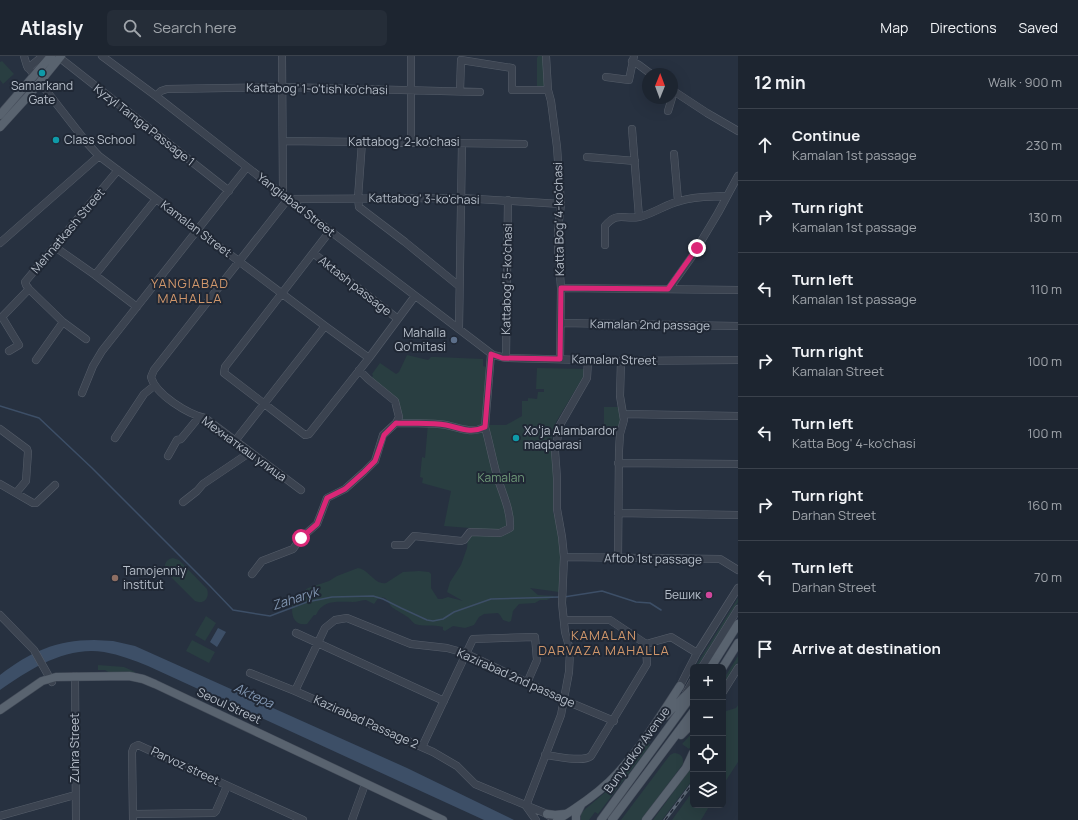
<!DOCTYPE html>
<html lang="en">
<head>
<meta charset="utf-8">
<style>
  body { margin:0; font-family:Manrope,sans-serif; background:#252d38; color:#f1f3f6 }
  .controls { position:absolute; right:12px; bottom:12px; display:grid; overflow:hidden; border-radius:6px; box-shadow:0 4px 16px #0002 }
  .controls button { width:36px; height:36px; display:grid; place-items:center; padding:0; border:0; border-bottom:1px solid #3b424c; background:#1d2530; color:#f1f3f6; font:20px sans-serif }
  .compass { position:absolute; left:642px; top:12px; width:36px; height:36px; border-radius:50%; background:#1d2530; box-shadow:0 4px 16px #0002; rotate:1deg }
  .stop { position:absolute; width:12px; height:12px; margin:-9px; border:3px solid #db2777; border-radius:50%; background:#fff }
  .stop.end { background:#db2777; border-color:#fff; box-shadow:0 1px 4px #0008 }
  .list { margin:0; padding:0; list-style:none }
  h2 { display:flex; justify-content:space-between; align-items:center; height:52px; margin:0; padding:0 16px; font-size:17px }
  h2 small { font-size:13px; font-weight:400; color:#a0a5ab }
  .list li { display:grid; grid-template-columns:26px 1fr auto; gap:12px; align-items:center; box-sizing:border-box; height:72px; padding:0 16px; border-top:1px solid #3b424c }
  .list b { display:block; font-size:15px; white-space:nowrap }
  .list p { margin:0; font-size:13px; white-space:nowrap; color:#a0a5ab }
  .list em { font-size:13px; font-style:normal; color:#a0a5ab }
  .icon { flex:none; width:22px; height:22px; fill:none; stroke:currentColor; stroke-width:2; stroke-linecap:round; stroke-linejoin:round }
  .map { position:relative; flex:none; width:738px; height:764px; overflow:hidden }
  header { display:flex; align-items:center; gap:24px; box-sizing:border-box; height:56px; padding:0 20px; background:#1d2530; border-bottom:1px solid #3b424c }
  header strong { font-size:19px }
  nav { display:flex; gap:22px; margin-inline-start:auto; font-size:14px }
  .search { width:280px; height:36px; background:#252d38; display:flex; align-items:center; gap:10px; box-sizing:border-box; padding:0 14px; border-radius:6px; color:#a0a5ab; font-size:15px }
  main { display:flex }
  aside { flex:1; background:#1d2530 }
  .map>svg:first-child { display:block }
  .green { fill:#293e41 }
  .water { fill:#3d4f67 }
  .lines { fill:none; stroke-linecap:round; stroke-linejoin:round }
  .stream { stroke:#3d4f67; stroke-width:1.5 }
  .minor-casing { stroke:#565e6a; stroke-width:8 }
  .major-casing { stroke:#444c59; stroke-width:9 }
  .minor { stroke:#3b4350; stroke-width:7 }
  .major { stroke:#59636f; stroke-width:8 }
  .rail-casing { stroke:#5d6876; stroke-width:3 }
  .rail { stroke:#202835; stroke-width:1.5; stroke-dasharray:4.5; stroke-linecap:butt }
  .route { stroke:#db2777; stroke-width:5 }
  .culture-dot { fill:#0f9aa8; stroke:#202835; stroke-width:1.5 }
  .service-dot { fill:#5c6f8a; stroke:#202835; stroke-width:1.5 }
  .education-dot { fill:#8d6e63; stroke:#202835; stroke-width:1.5 }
  .hotel-dot { fill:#d1479c; stroke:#202835; stroke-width:1.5 }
  .labels { text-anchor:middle; stroke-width:4; stroke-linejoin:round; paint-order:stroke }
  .poi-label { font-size:12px; fill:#b7bfca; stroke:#202835; text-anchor:start }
  .street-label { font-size:12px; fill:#b7bfca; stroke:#202835 }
  .park-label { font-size:12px; fill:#709a79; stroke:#202835 }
  .neighbourhood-label { font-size:13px; letter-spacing:1px; fill:#d1976b; stroke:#202835 }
  .water-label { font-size:13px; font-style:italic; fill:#8095b0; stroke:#202835 }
</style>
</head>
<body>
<header>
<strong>Atlasly</strong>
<div class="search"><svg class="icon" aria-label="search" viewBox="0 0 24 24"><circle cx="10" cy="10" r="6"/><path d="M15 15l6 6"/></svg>Search here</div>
<nav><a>Map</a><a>Directions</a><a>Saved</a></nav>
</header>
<main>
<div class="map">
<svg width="738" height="764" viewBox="0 0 738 764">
  <rect width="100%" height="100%" fill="#273140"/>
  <path class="green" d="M538 0H544L545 33H537V2Z
    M2 5 14 18 3 28 0 24V6Z
    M407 299 428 304 431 301H436L483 303V310L488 311 484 369H506L522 360V345H528V342L537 343 538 336H544V333H536L537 312 584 313 583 321 556 366 551 386 555 428 553 456 561 481 562 505 559 536 530 532 538 539 555 540 547 544H540L535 547 519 548 513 555 511 565 509 566 503 564 500 559 498 557 484 558 479 561 474 569 465 572 453 570 445 575 443 574V571C434 568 422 571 415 568 412 566 410 562 406 560 402 557 397 555 393 552 388 549 388 539 380 542 377 542 376 546 374 548L366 544C362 544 357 546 353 546 338 546 323 543 316 559H314L307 568C291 571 290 553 294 542L308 532 329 525 337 520 358 512C370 514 374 529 386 527L403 516 419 515 429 516 431 518V532L438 543H442L448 541 463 545 447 536 450 526 461 509 467 492 469 472 444 470 451 435 422 427 423 422 420 421 422 401 425 402 428 368 402 365 397 344 369 324 373 320 372 318 380 307 396 318 399 316Z
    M604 351H619L622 364 617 371H604Z
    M173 502 179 504 207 533C210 542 204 549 195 545L166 516C163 509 166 503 173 502Z
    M738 542V546L697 611H695Z
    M206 560 216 567 205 585 195 579Z
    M192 584 215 596 209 607 186 595Z
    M738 600V606L723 630V624Z
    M98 609 124 611 135 616V617H110L105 614H98Z
    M738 649V706L723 729V656L736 652Z
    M693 676V686L689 693 682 688Z
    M647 687 650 688 648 692 598 758 595 756 589 764H581V758L583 755 614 729Z
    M674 697C681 697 684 702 683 708L641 764H621L670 699Z
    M693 706V729L690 727 662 764H653L685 720Z
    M693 735V749H710L701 764H672Z"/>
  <path class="water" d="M218 572 226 576 217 591 210 586Z
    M94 584 113 585 135 590 407 712 514 764H484L148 610C134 604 120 599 104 596 66 590 30 613 0 634V619C30 596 56 584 94 584Z"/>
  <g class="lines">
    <path class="stream" d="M0 350 39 362 92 412 210 530 233 554 270 560 307 546 332 541 373 540 383 543 401 552 427 564 433 565 443 563 454 556 491 543 560 541
      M564 541 602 535 636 546 650 547 661 554"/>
    <g class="minor-casing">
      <path id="minor" d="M24 0 27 10 31 15 87 87 99 100 325 270 369 302
        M102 0 156 40 283 139 493 299 506 302 621 305 738 304
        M282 0 283 139
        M411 0V86
        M546 0 548 34 551 45 557 91 561 148 558 173V192L561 232 560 303
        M60 2 229 135
        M632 5 639 9 651 18
        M28 12 43 0
        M606 21 629 24 634 0
        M672 34 707 57 738 75
        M460 35 461 4 512 12V34H548
        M156 40 161 35 167 33 283 31 480 36
        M668 55 672 42
        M632 73 639 161
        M283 85 524 88
        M362 86 358 142 359 151 405 186 459 230
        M674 98 678 145
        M587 101 635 105
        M330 175 225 311 224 317 305 379 309 378 369 302 415 240
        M0 187 99 100
        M605 189V170C617 155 624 164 639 161 653 158 666 148 680 145 694 140 711 141 726 140
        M55 191 95 219 137 251
        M313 197 398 263
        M95 219 156 143
        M561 232 738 234
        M669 233 691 202 718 157 738 120
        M561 267 738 270
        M459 273 462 87
        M86 283 63 266 29 233 26 229 25 226 118 114
        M9 295 19 289 2 261 29 233
        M506 302 508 144
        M36 304 63 266
        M359 314 368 323 395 345 399 361 396 367
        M82 337 93 310 102 295 247 111
        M624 358 738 360
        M0 373 27 393 28 396 26 425 16 437
        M115 382 144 338 154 330
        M235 385 325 270
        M168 400 177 384 181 383 199 361
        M618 407 738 408
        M0 428 33 447H36L55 429
        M301 434 205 362C188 358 156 339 151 321L154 314 288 143 461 142 561 148
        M183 446 197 435 203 428 249 397
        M618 457 738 459
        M395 489H406L414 480 461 485 464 484 470 476 500 477 510 472C511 455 503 439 498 423 493 406 490 389 485 371
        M564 501 720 503 738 514
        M618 503 619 394 620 378 624 364 620 340 621 305
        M252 518 262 505 293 493 301 482 317 468 327 442 345 433 364 416 375 405 383 379 396 367C412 368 430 366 446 369 460 372 471 378 485 371L491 298
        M0 559 34 594 52 626
        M564 564H610L646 588 671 581 697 597
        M296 577 444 645
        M702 611 738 553
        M250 617 295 635 433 696 457 710 475 728 547 758 551 761
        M75 620 76 764
        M680 630 697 597 738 532
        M295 635 325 572 335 564 347 562 411 588 447 592 465 597 564 644 614 665
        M723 636 738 612
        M686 637 693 625
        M422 691 473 583 535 581 537 604 527 627
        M545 699C557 700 582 707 591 700L647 608 646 588
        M526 750 561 659 569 616 570 594 565 576 562 547 564 501 562 481 557 453V422L555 395 560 369 587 322 588 304
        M526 750 536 764
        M133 758 214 757 216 755 227 730
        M0 760 75 739
        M133 764 132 696 134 691 138 689 303 764
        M352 764 364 731"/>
    </g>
    <g class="major-casing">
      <path id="major" d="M0 59 51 0
        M0 71 30 38 61 0
        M711 611 738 568
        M723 611 738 587
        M0 654 42 625 56 621 129 620 143 623 155 628 443 764
        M665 660 692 633
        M681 679 693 667
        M547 758 555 759 565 758
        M557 764C575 753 593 741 609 726 636 700 659 662 680 630
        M576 764V759L581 749
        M601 764 693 638
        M612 764 693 656
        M646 764 686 712 693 697"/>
    </g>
    <use href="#minor" class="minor"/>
    <use href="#major" class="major"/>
    <g class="rail-casing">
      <path id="rail" d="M665 764 692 728"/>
    </g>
    <use href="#rail" class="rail"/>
  </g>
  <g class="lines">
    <path class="route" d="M301 482 317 468 327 442 345 433 364 416 375 405 384 379 396 367C412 368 430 366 446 369 461 372 470 378 485 371L491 298 502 302 560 303 561 232 668 233 697 192"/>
  </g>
  <g class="culture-dot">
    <circle cx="42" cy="17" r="4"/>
    <circle cx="56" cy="84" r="4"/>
    <circle cx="516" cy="382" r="4"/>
  </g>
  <circle class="service-dot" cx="454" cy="284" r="4"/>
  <circle class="education-dot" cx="115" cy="522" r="4"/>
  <circle class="hotel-dot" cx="709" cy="539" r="4"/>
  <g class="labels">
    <g class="poi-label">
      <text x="42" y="34" text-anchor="middle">Samarkand<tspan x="42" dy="14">Gate</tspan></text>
      <text x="64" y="88">Class School</text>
      <text x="446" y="281" text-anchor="end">Mahalla<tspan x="446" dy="14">Qo'mitasi</tspan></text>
      <text x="524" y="379">Xoʻja Alambardor<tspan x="524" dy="14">maqbarasi</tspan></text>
      <text x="123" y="519">Tamojenniy<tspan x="123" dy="14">institut</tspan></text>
      <text x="701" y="543" text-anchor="end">Бешик</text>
    </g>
    <g class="street-label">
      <text transform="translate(317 33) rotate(1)" y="4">Kattabog' 1-o'tish ko'chasi</text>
      <text transform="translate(144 69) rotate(38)" y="4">Kyzyl Tamga Passage 1</text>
      <text x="404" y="90">Kattabog' 2-ko'chasi</text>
      <text transform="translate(424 143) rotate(1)" y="4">Kattabog' 3-ko'chasi</text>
      <text transform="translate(296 149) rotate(38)" y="4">Yangiabad Street</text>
      <text transform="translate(559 163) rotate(-91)" y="4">Katta Bog' 4-ko'chasi</text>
      <text transform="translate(196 173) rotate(37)" y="4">Kamalan Street</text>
      <text transform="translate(68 175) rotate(-50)" y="4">Mehnatkash Street</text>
      <text transform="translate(507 223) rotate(-89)" y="4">Kattabog' 5-ko'chasi</text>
      <text transform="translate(355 230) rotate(38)" y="4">Aktash passage</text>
      <text transform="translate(650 269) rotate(1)" y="4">Kamalan 2nd passage</text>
      <text transform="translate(614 304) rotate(1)" y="4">Kamalan Street</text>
      <text transform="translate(244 393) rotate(36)" y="4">Мехнаткаш улица</text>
      <text transform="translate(653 503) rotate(1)" y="4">Aftob 1st passage</text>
      <text transform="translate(516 622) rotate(24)" y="4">Kazirabad 2nd passage</text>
      <text transform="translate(229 650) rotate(25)" y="4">Seoul Street</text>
      <text transform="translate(366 666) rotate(24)" y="4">Kazirabad Passage 2</text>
      <text transform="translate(75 692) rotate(-90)" y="4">Zuhra Street</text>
      <text transform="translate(637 694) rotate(-54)" y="4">Bunyudkor Avenue</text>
      <text transform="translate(185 710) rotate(25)" y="4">Parvoz street</text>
    </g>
    <g class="park-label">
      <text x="501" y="426">Kamalan</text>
    </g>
    <g class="neighbourhood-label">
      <text x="190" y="232">YANGIABAD<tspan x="190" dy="15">MAHALLA</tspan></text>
      <text x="604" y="584">KAMALAN<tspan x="604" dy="15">DARVAZA MAHALLA</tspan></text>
    </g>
    <g class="water-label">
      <text transform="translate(295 542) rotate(-18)" y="5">Zaharyk</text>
      <text transform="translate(254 639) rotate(25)" y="5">Aktepa</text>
    </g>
  </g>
</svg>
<div class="controls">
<button>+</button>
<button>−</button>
<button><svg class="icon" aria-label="locate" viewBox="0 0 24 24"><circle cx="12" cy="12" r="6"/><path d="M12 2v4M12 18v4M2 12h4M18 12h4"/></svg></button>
<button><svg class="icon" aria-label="layers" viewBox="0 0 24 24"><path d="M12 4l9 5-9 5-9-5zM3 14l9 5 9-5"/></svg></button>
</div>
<svg class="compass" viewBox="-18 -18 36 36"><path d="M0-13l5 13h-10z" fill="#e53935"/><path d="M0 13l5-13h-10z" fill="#a0a5ab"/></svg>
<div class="stop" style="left:301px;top:482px"></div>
<div class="stop end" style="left:697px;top:192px"></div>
</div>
<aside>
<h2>12 min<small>Walk · 900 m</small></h2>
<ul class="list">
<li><svg class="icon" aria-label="ahead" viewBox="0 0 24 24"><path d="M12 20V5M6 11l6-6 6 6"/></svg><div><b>Continue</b><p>Kamalan 1st passage</p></div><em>230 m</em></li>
<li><svg class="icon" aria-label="right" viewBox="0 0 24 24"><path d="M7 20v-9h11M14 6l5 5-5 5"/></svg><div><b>Turn right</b><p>Kamalan 1st passage</p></div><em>130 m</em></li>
<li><svg class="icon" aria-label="left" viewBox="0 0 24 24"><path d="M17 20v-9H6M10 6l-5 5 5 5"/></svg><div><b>Turn left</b><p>Kamalan 1st passage</p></div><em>110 m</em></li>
<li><svg class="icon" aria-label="right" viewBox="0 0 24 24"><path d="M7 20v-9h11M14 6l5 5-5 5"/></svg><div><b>Turn right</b><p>Kamalan Street</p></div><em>100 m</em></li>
<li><svg class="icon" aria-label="left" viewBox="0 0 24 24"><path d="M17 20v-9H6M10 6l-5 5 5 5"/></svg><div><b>Turn left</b><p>Katta Bog' 4-ko'chasi</p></div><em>100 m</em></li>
<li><svg class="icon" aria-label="right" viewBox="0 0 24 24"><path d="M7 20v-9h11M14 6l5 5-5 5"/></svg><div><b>Turn right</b><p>Darhan Street</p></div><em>160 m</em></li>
<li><svg class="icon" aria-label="left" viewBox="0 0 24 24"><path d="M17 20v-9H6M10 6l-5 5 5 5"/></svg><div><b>Turn left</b><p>Darhan Street</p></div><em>70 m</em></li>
<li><svg class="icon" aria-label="arrive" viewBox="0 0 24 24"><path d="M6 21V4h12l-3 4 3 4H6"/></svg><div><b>Arrive at destination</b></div></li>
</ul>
</aside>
</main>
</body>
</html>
